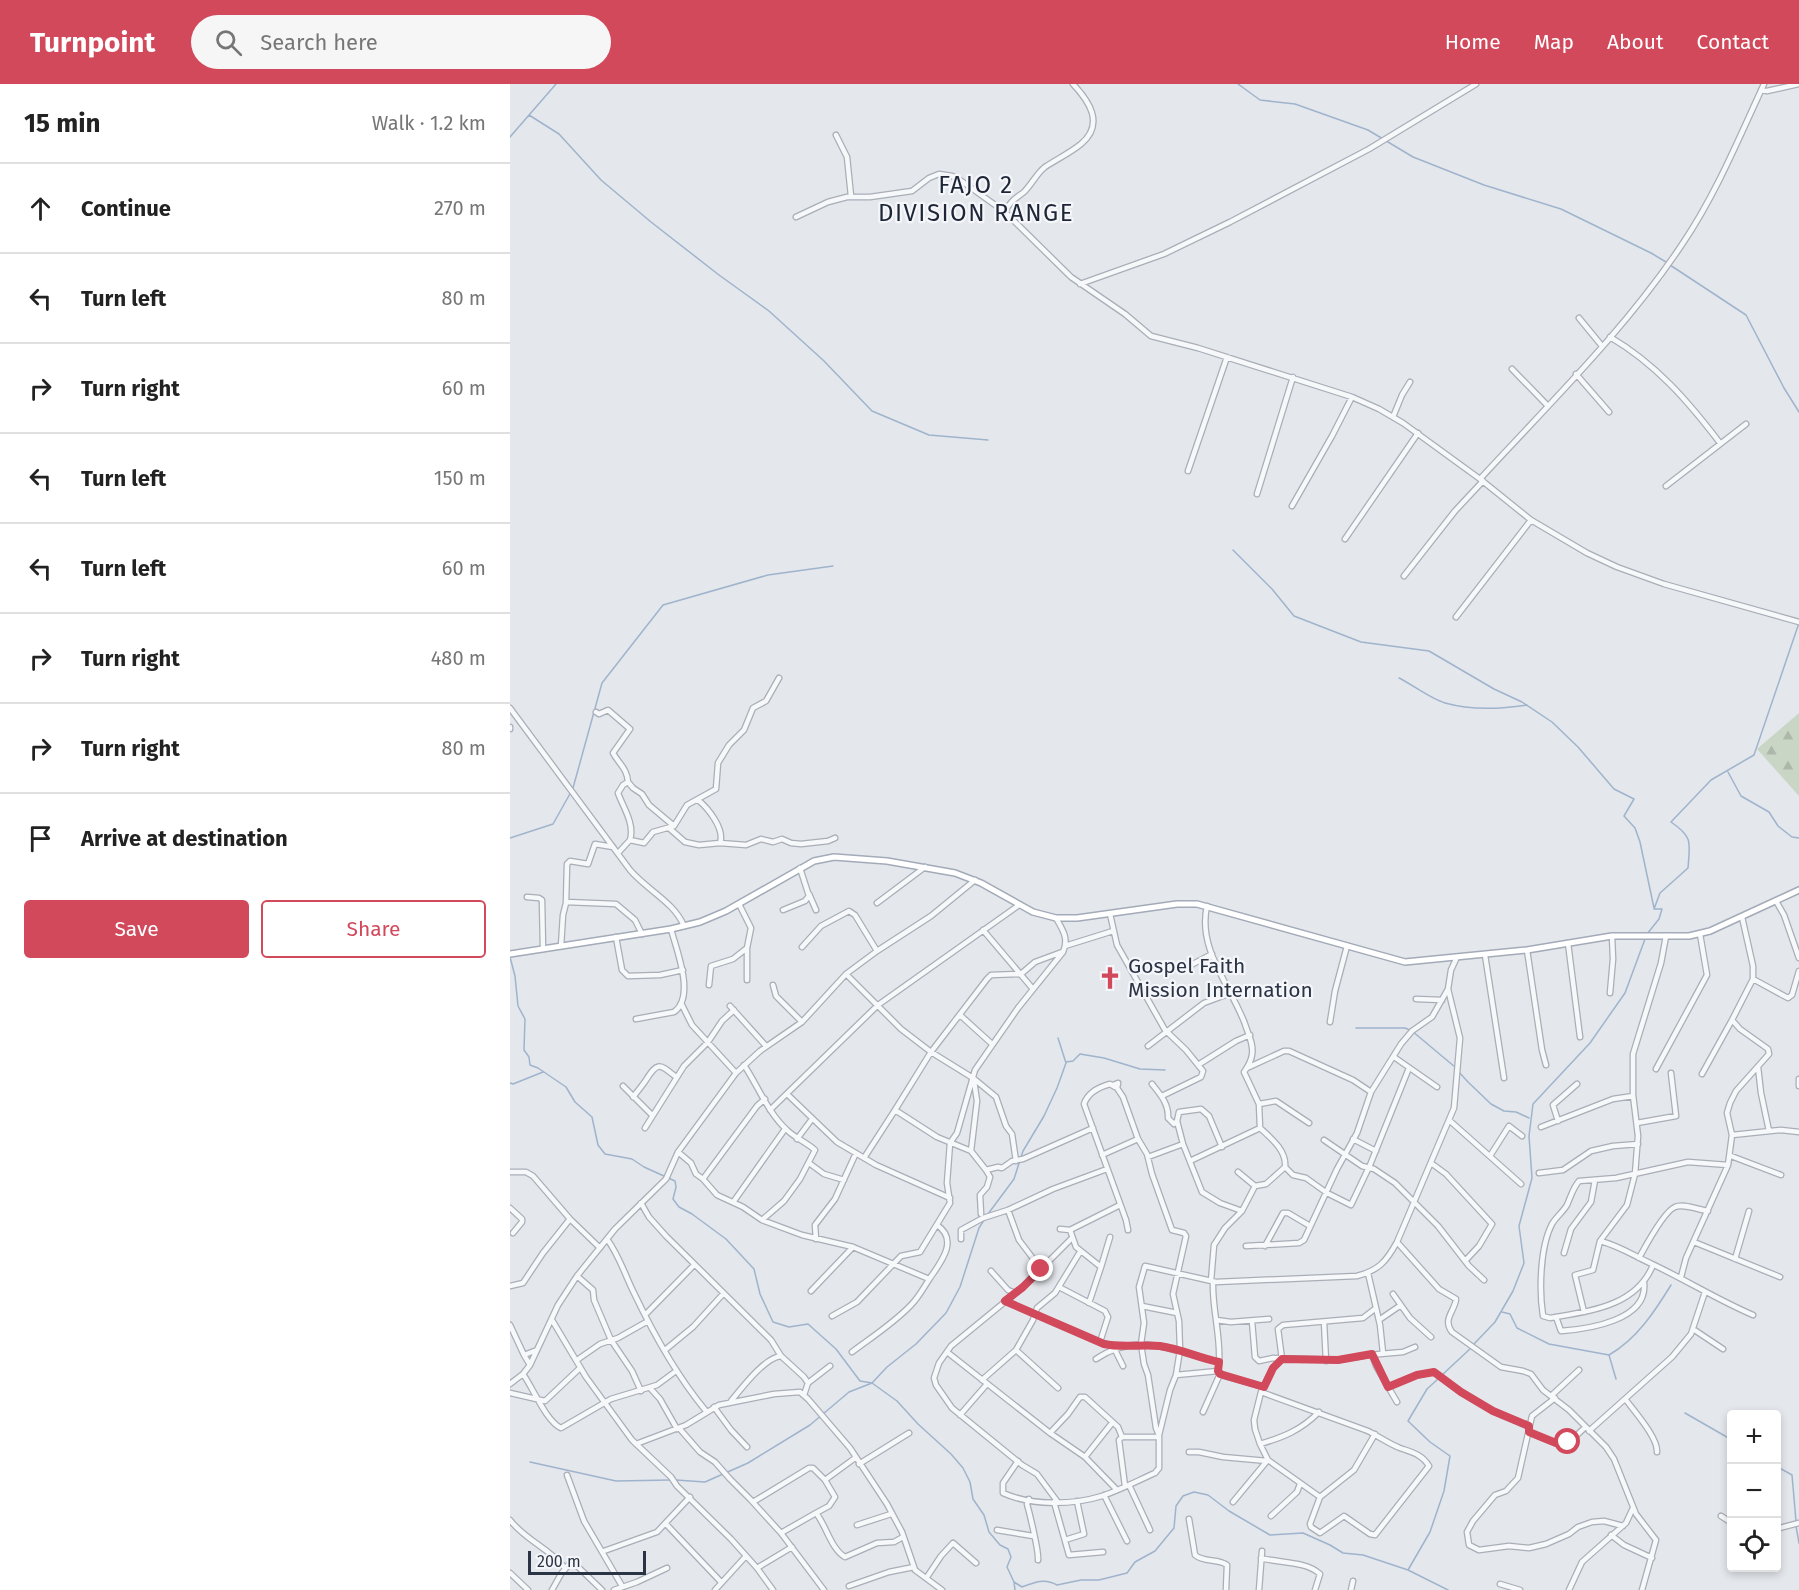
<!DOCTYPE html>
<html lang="en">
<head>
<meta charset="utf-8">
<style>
  body { margin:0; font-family:"Fira Sans",sans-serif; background:#f6f6f6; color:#222 }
  .controls { position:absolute; right:18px; bottom:18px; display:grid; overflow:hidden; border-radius:6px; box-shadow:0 3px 9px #0003 }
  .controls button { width:54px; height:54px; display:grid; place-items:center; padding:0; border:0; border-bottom:2px solid #e0e0e0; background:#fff; color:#222; font:30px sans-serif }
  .scale { position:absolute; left:18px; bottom:15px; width:118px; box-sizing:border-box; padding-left:6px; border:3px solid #2b3445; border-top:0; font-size:16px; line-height:21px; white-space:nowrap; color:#2b3445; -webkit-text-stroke:4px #f4f6f9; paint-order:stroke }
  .stop { position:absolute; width:18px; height:18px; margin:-14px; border:4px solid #d1495b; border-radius:50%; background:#fff }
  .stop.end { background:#d1495b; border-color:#fff; box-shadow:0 2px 6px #0008 }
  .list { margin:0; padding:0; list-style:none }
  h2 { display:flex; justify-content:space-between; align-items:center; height:78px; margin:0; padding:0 24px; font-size:26px }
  h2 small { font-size:20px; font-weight:400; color:#767676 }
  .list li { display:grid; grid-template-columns:39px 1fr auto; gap:18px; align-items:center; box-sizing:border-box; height:90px; padding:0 24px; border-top:2px solid #e0e0e0 }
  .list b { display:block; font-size:22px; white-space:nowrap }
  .list em { font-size:20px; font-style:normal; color:#767676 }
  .actions { display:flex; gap:12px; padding:18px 24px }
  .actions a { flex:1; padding:14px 0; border:2px solid #d1495b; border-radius:6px; text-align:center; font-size:21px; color:#d1495b }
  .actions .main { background:#d1495b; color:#fff }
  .icon { flex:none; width:33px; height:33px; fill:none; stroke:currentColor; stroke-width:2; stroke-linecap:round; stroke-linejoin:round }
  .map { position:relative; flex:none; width:1289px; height:1506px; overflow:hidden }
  header { display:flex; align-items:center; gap:36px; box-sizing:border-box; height:84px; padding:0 30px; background:#d1495b; color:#fff }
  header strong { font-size:28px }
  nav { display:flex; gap:33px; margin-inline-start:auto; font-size:21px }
  .search { width:420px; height:54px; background:#f6f6f6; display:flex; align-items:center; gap:15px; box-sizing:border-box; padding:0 21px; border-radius:33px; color:#767676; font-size:22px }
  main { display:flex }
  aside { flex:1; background:#fff }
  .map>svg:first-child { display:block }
  .forest { fill:url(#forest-firs) }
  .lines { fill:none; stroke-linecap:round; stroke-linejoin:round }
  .stream { stroke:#9fb4cc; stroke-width:1.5 }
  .minor-casing { stroke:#a9aeb7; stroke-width:7 }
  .major-casing { stroke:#a3abb8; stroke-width:8 }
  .minor { stroke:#f7f8fa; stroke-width:4.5 }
  .major { stroke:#fff; stroke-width:5 }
  .route { stroke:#d1495b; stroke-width:8 }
  .labels { text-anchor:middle; stroke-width:4.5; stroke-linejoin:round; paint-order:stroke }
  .poi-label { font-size:21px; fill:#2b3445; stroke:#f4f6f9; text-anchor:start }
  .quarter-label { font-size:24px; letter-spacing:1.5px; fill:#1d2536; stroke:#f4f6f9 }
</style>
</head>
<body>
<header>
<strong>Turnpoint</strong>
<div class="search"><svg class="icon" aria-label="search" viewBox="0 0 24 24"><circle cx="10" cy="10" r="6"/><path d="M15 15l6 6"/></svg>Search here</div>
<nav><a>Home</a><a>Map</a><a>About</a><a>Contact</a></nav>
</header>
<main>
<aside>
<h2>15 min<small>Walk · 1.2 km</small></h2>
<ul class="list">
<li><svg class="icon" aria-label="ahead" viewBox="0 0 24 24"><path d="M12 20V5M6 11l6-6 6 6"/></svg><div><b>Continue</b></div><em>270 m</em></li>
<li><svg class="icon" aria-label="left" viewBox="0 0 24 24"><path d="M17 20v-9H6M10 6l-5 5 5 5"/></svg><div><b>Turn left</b></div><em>80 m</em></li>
<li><svg class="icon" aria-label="right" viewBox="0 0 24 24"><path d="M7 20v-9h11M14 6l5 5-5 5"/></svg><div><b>Turn right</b></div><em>60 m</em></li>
<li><svg class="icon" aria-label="left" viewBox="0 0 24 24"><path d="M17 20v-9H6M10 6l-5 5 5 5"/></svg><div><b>Turn left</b></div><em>150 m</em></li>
<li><svg class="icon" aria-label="left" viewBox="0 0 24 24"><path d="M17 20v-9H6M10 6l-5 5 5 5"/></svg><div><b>Turn left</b></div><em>60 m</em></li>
<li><svg class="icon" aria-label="right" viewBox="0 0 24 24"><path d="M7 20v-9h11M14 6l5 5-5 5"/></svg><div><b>Turn right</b></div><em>480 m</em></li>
<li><svg class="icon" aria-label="right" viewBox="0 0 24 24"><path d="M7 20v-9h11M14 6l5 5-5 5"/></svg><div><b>Turn right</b></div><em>80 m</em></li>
<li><svg class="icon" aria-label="arrive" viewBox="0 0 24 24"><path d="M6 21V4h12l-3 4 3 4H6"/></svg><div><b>Arrive at destination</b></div></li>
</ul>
<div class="actions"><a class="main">Save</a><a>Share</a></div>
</aside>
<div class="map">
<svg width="1289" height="1506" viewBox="0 0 1289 1506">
  <defs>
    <pattern id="forest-firs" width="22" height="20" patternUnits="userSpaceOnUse" patternTransform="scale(1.5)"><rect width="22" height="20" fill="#c9d6c5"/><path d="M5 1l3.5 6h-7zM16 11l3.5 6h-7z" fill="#adb8ab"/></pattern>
  </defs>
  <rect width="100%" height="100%" fill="#e4e7ec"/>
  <path class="forest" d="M1289 629V712L1247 665Z"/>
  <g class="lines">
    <path class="stream" d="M728 0 750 16 785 20 858 46 903 73 974 101 1051 125 1141 169 1156 178
      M19 31 49 50 91 96 141 138 209 191 259 227 314 277 362 327 419 351 478 356
      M0 53 46 0
      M1160 181 1236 231 1274 304 1289 328
      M723 466 762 505 784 532 851 558 919 567 984 605 1012 618 1042 638 1068 663 1104 705 1124 715 1114 732 1125 744 1130 758 1144 824
      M889 594C903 601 921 615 935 619 960 626 991 625 1017 621
      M1218 688 1231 712 1259 728 1268 742 1282 753 1289 754
      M63 704 92 599 153 521 258 491 323 482
      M0 754 43 740 61 708
      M1137 850 1149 835 1152 825H1144L1150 809 1178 784C1180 758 1183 753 1161 738L1201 696 1244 671 1289 539
      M0 873 5 892 8 922 15 935 14 966 19 973 20 981 28 984 56 1003 65 1018 82 1033 88 1061 95 1070 122 1075 134 1083 165 1097 166 1103 163 1115 169 1123 182 1130 216 1155 244 1185 250 1210 263 1238 279 1243 298 1240 326 1265 350 1297 362 1299 387 1317 408 1340 441 1370 453 1384 460 1398 463 1415 474 1431 479 1448 490 1461 498 1465 501 1473 497 1483 504 1498 512 1503C525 1498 535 1494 547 1501L571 1496H589L617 1489 625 1478 645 1467 664 1444 666 1422 673 1412 684 1408 698 1411 719 1427 760 1451 793 1449 820 1461 833 1469 853 1471 898 1486 938 1506
      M846 944H895L902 947 945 983
      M556 978 563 977 570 970 594 974 630 985 655 986
      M948 987 958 998 981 1020 994 1027 1006 1028 1019 1034
      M0 999 3 1000 33 988
      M478 1130 504 1095 513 1067 534 1032 547 1004 556 979 548 954
      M992 1228 1000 1230 1007 1244 1039 1260 1099 1271 1106 1295
      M964 1260 985 1238 1003 1207 1014 1179 1009 1142 1022 1094 1019 1052 1023 1020 1080 959 1115 909 1135 855
      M1099 1271C1127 1255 1145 1227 1161 1201
      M932 1291 961 1264
      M1175 1329 1222 1356
      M20 1378 106 1397 161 1396
      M1266 1382 1282 1391 1286 1437
      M166 1396 195 1398 238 1379 300 1341 339 1308 362 1299 377 1283 406 1260 436 1229 450 1203 469 1144 474 1136
      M1286 1442 1289 1459
      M898 1486 920 1448 934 1407 940 1372 920 1358 898 1337 917 1305 928 1295
      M504 1498 505 1506"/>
    <g class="minor-casing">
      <path id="minor" d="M563 0C579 17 595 40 571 60 560 69 547 75 535 83 527 89 522 100 514 108 506 114 499 118 495 128L561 193 615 230 641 252 688 264 842 313 869 325 893 339 970 395 1021 436 1077 469 1107 483 1154 500 1289 538
        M1251 6 1257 7 1289 0
        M326 51 337 73 341 112
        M286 133 318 118 337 113H360L402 107 419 94 429 90 442 92 450 96 495 128
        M570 200 654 170 720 138 859 65 966 0
        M1069 234 1092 262
        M1100 253C1146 280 1178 317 1210 359
        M1002 285 1037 321
        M1066 290 1099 328
        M883 333 892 311 900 298
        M678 387 717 273
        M970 395C1040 319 1116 245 1173 159 1206 110 1229 54 1254 0
        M1156 402 1236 340
        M747 410 783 293
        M782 422 822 352 842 313
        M835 455 908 349
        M894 492 945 427 973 397
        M946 533 1021 436
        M0 624 120 786C137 806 164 818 174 842
        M86 628 89 630 98 626 120 645 103 669C109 680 117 684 118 698L113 701 108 709C113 723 125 740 120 756
        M0 643V645
        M118 698 123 704 132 710 139 721 164 742
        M188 716C198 724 215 745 210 759
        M159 744 175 758 189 761 210 759 236 761 251 755 263 758 272 755 281 759 291 760 318 757 325 754
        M108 769 120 756 134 759 143 748 164 742 177 721 206 705 208 679 219 661 234 646 243 624 256 617 269 594
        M299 810 306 826
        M17 813 29 814 32 816 33 865
        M1266 817 1274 831 1289 874
        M56 818 106 820 125 836 132 850
        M367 819 415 783
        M229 820 241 844 237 864V896
        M697 822C687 865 721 902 735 940 738 950 744 960 742 971 741 977 737 984 734 988L749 1020 750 1044C761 1054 777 1067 775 1083L783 1091 796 1094 817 1109 841 1121 860 1081 899 984
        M273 826 295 817 299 812 290 784
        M600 830 607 861 655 946 676 966 693 987 691 993 652 1012
        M473 846 523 905
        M106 853 112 886 118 892 150 891 173 886
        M1058 859 1070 953
        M51 862 53 831 56 819 57 780 60 777 78 780 85 760 103 763
        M555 862 603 847
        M292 863 311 842 339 827 345 831 367 867
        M1017 866 1032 966 1036 981
        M975 871 994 994
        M947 873 941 886 938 905 950 954 944 1024 887 1158 929 1205 946 1215C945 1227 932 1235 942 1248L991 1283 1013 1287 1021 1290 1033 1306 1059 1326 1096 1363 1104 1375 1126 1430 1146 1456 1132 1506
        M683 880 702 870
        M336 890 391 945 421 968 463 994 486 1013 496 1042 502 1050 506 1077
        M1243 895 1278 914 1282 911 1289 887
        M199 901 201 882 223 875 237 864
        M263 901 266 912 292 938
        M1100 909 1103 875 1102 852
        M906 915 932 916
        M171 919 182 941 226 989
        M220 922 256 962
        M450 931 482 960
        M126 935 164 928C186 913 166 865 161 845
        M820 938 825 907 837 862
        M638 962 694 919 721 909
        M884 973 927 1003
        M234 981C248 1002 258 1029 277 1046 285 1054 296 1058 305 1066L290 1095 274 1117 252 1136
        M688 981 726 957 740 951
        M1248 983 1251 1009 1259 1047
        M737 984 774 967H779L843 996 861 1008
        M1146 985 1197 891 1190 850
        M1192 990 1222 936 1243 895V882L1232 833
        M1289 995V1002
        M642 1000C650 1010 659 1020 658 1034L664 1040 667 1037
        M113 1002 142 1031
        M605 1003 600 1000C589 1003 578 1008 574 1020L616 1136 618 1146
        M277 1010 327 1058 366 1081 440 1114
        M123 1013C127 1008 132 1002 136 996 148 977 150 980 166 993
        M749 1020 766 1017 799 1039
        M260 1026 368 921 509 821
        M385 1026 427 1053 461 1067 476 1086 488 1083 492 1084 502 1077 513 1075 583 1044
        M939 1036 1011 1100
        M1048 1037 1043 1021 1067 1000
        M1127 1039 1166 1032 1161 989
        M1031 1043 1103 1015 1123 1012
        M135 1044 174 982 198 958 212 937 224 926
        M1222 1051 1271 1046 1289 1048
        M287 1055 302 1035
        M843 1055 866 1067
        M814 1056 852 1082 864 1085 885 1099 928 1142 959 1182 974 1196
        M673 1060 667 1037 669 1028 691 1025 699 1032 712 1063
        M461 1067 467 1017 464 997
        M168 1068 181 1079 186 1090 193 1095 207 1111 233 1123 252 1136 292 1151 343 1163 419 1195
        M592 1071 628 1055
        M980 1072 999 1042 1012 1052
        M1221 1072 1271 1091
        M638 1073 673 1060 692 1108 710 1119 732 1127
        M354 1074 385 1026 421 968 477 895 481 891 511 890 525 878 552 868
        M680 1077 750 1044
        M299 1079 314 1090 334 1096
        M921 1079 936 1090 982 1140 969 1162 955 1177
        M0 1088H16L23 1092 60 1135 90 1164
        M1029 1089 1053 1086 1081 1067 1103 1062 1128 1060
        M193 1095 247 1022 255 1015
        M745 1102 756 1100 775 1083
        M224 1117 275 1045
        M131 1119 139 1133 156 1152 261 1256 271 1272 294 1293 298 1299 294 1311
        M0 1124 12 1135V1138L3 1149
        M498 1126 509 1156 531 1185
        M471 1130 470 1111 477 1103 480 1093 476 1086
        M550 1145 560 1146 566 1163 591 1183 579 1219
        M560 1146 610 1121
        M97 1155C109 1171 115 1191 124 1209 144 1251 166 1291 196 1327
        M306 1155 305 1141 325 1115 346 1069
        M451 1155V1146L473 1134 498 1126 543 1105 597 1085
        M1090 1157C1110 1162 1124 1172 1142 1180 1176 1196 1208 1216 1243 1231
        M1184 1158 1270 1193
        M736 1162 789 1159 794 1156 827 1085 847 1049 861 1008 891 960 902 947 922 933 938 905
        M755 1162 773 1129H778L800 1142
        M1054 1169 1061 1145 1081 1118 1085 1096
        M1129 1174C1135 1163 1154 1127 1165 1123 1173 1119 1189 1126 1198 1127
        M1225 1175 1239 1127
        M1143 1181C1126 1223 1079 1227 1040 1234L1033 1232C1029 1206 1030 1163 1042 1140 1046 1133 1053 1128 1057 1121 1061 1112 1063 1104 1069 1097L1106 1094 1178 1078 1218 1081
        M591 1183 600 1153
        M481 1187 498 1206 505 1209
        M858 1189 870 1241 873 1269
        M67 1192 83 1206 84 1216 101 1256 122 1287 131 1307
        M1171 1193 1176 1174 1218 1081 1222 1051 1217 1029 1220 1019 1226 1007 1259 970 1258 965 1230 945 1222 936
        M701 1197 704 1161 715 1144 732 1127 745 1102 728 1088
        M703 1198C702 1225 711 1252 709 1279
        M0 1202 13 1199 33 1169 60 1135
        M549 1203 595 1227 598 1233 590 1258 608 1263
        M301 1207 343 1163
        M883 1210 900 1234 921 1253
        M495 1217 590 1258
        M632 1222 667 1229
        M1074 1228 1065 1191 1083 1186 1090 1157 1117 1121 1125 1090 1128 1052 1123 1011V970L1151 879 1156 852
        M135 1231 184 1181
        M322 1232 347 1218 391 1172 410 1168 440 1119 437 1099 440 1059 447 1049 465 986 508 924 553 868C559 855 553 846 546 834
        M1046 1233 1051 1247C1079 1245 1138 1236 1134 1199
        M42 1236 76 1293 122 1356 161 1393 167 1402 221 1455 247 1484 263 1506
        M706 1236 721 1238 759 1235
        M869 1236 891 1221
        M742 1237 745 1273 749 1277 763 1274 828 1276 859 1271 893 1268 905 1263
        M814 1238 816 1277
        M0 1241 14 1271
        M1183 1245 1213 1265
        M604 1264 613 1282
        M155 1266 183 1243 213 1210
        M506 1266 548 1304
        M342 1268C362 1253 384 1239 401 1221 409 1213 414 1203 420 1194 431 1178 449 1156 427 1141
        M437 1268 540 1349 575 1373
        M862 1270 866 1282 887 1318
        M586 1275C630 1245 665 1269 709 1278
        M67 1276 90 1260 108 1254 138 1237
        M20 1281 14 1271 27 1266
        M13 1290C23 1304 36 1337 51 1344L101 1315 147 1301 166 1287
        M666 1291 708 1287 714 1292 754 1303
        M472 1296 506 1266 523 1236 527 1224 545 1209 570 1168
        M298 1299 320 1282
        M0 1300 13 1290 20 1281 48 1221 67 1192 105 1145 156 1095 168 1068 226 989 250 967 292 938 336 890 367 867 421 832 465 796
        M878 1303 907 1291 924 1288 951 1308 983 1327 1019 1343
        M140 1304 150 1315 167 1345
        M751 1308 858 1347C868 1352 879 1360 890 1364 901 1368 912 1370 919 1382L865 1451 860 1450 834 1432 810 1449 801 1443 800 1440 810 1413 844 1386 865 1350
        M0 1309 35 1317 70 1284
        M1041 1312 1069 1286
        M1045 1314 1022 1332 1008 1394 996 1407 985 1411 963 1437 957 1448 959 1461 969 1466 999 1462 1019 1464 1036 1460 1059 1450 1068 1443 1082 1438 1094 1437 1113 1442
        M1116 1316C1125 1328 1148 1354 1147 1368
        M221 1317C232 1304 254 1274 271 1272
        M204 1323 221 1346 237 1363
        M693 1328 710 1290
        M450 1331 477 1300
        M602 1339 575 1373 607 1406
        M169 1344 190 1368 205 1378 220 1395 240 1415 271 1449 314 1506
        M1079 1347 1162 1273 1181 1250 1195 1208
        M1019 1348C1033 1353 1048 1364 1061 1356 1067 1352 1070 1347 1076 1343
        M540 1349 558 1330 570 1313H575L608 1343 612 1353 609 1356 615 1402
        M649 1351 646 1344 638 1291 634 1280 631 1260 634 1239 629 1203 635 1182 706 1198 847 1192C869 1186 876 1178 887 1158
        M612 1353H649
        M126 1360 176 1341 209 1321 264 1310 290 1308 298 1315 340 1364 377 1420 392 1448 405 1486 432 1506
        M750 1360C774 1353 791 1346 809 1328
        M679 1368H689L713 1373 757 1377
        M345 1374 315 1396 325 1413 319 1422 306 1429C316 1441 321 1465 335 1473L367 1459 384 1458 393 1453
        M508 1377 493 1399V1409C522 1422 563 1421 592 1412 610 1406 627 1397 645 1389L649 1384V1351L660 1306 666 1291 670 1266 669 1237 663 1210 676 1152 674 1149 662 1146 642 1090 637 1070 628 1055 613 1013 607 1004 608 999 603 1001
        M349 1380 399 1349
        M57 1391 74 1437 112 1502
        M619 1401 640 1446
        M594 1411 617 1457
        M810 1413 758 1376 750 1360 745 1345 744 1336 751 1308 763 1284 772 1275 768 1245 773 1241 853 1234 866 1224
        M519 1415 517 1420C520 1431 529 1468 528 1476
        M547 1417 527 1390 512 1381 442 1324 426 1301 424 1294 429 1279 441 1262 513 1203 562 1154
        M243 1418 299 1384H303L315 1396
        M544 1418 559 1471 593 1468
        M723 1418 757 1377
        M761 1432 787 1408 790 1400
        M1211 1432 1222 1439
        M679 1435 685 1471C694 1479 708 1474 717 1481L716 1506
        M0 1436C15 1456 39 1464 55 1484
        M156 1440 211 1498
        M347 1441 381 1430
        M1266 1445 1289 1439
        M487 1446 523 1452
        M271 1449 306 1429
        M1101 1451 1114 1461 1142 1474
        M555 1456 574 1450 567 1417
        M94 1467 147 1448 180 1413
        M751 1474C769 1479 796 1477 810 1490L805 1506
        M247 1484 282 1463
        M0 1489 18 1506
        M417 1493 431 1472 443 1459 466 1479
        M990 1500 1010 1506
        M339 1502 379 1488 404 1483
        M42 1506 51 1490 60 1479 66 1481 92 1506
        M104 1506 127 1498 157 1484
        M205 1506 236 1472
        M749 1506 752 1467
        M841 1506 843 1497
        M1059 1506 1072 1478 1116 1439 1123 1424"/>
    </g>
    <g class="major-casing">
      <path id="major" d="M0 870 161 845 190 838 216 827 304 777 324 773 377 777 445 789 471 799 523 828 546 834H567L667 820H687L895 878 1017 866 1102 852H1179L1200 847 1289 806"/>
    </g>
    <use href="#minor" class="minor"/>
    <use href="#major" class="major"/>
  </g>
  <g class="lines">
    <path class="route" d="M531 1185 513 1203 495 1217 594 1260C612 1264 631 1260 650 1262 671 1265 689 1274 709 1278L708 1287 710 1290 754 1303 763 1284 772 1275 828 1276 862 1270 878 1303 907 1291 924 1288 951 1308 983 1327 1019 1342V1348L1046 1359 1058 1358"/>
  </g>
  <defs>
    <g id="church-bare" transform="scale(1.8)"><path d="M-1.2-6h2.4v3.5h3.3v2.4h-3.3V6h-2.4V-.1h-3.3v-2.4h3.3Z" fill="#d1495b" stroke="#f4f6f9" stroke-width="2.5" paint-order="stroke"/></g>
  </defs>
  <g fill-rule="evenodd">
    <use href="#church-bare" x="600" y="894"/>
  </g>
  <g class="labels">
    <g class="poi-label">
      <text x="618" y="889">Gospel Faith<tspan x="618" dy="24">Mission Internation</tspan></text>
    </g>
    <g class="quarter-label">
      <text x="466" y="109">FAJO 2<tspan x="466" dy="28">DIVISION RANGE</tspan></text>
    </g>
  </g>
</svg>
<div class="controls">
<button>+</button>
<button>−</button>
<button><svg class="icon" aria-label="locate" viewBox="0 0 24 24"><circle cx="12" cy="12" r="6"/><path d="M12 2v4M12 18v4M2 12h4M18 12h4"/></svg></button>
</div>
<div class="scale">200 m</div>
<div class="stop" style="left:1058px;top:1358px"></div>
<div class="stop end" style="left:531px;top:1185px"></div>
</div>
</main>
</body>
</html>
